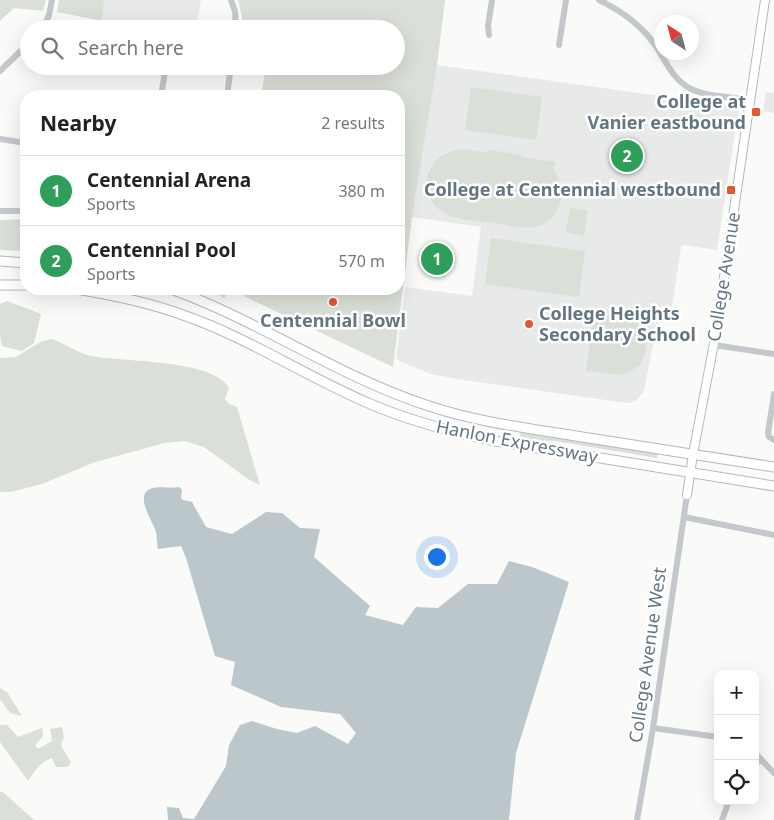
<!DOCTYPE html>
<html lang="en">
<head>
<meta charset="utf-8">
<style>
  body { margin:0; font-family:"Noto Sans",sans-serif; background:#f6f6f6; color:#222 }
  .controls { position:absolute; right:15px; bottom:15px; display:grid; overflow:hidden; border-radius:10px; box-shadow:0 5px 20px #0002 }
  .controls button { width:45px; height:45px; display:grid; place-items:center; padding:0; border:0; border-bottom:1px solid #e0e0e0; background:#fff; color:#222; font:25px sans-serif }
  .compass { position:absolute; left:654px; top:15px; width:45px; height:45px; border-radius:50%; background:#fff; box-shadow:0 5px 20px #0002; rotate:324deg }
  .you { position:absolute; left:436px; top:556px; width:18px; height:18px; margin:-12px; border:4px solid #fff; border-radius:50%; background:#1a73e8; box-shadow:0 0 0 8px #1a73e833 }
  .badge { display:grid; place-items:center; width:32px; height:32px; border-radius:50%; background:#e4572e; color:#fff; font-size:16px; font-weight:700 }
  .pin { position:absolute; translate:-50% -50%; border:2px solid #fff; box-shadow:0 1px 5px #0006 }
  .list { margin:0; padding:0; list-style:none }
  h2 { display:flex; justify-content:space-between; align-items:center; height:65px; margin:0; padding:0 20px; font-size:21px }
  h2 small { font-size:16px; font-weight:400; color:#767676 }
  .list li { display:grid; grid-template-columns:32px 1fr auto; gap:15px; align-items:center; box-sizing:border-box; height:70px; padding:0 20px; border-top:1px solid #e0e0e0 }
  .list b { display:block; font-size:19px; white-space:nowrap }
  .list p { margin:0; font-size:16px; white-space:nowrap; color:#767676 }
  .list em { font-size:16px; font-style:normal; color:#767676 }
  .icon { flex:none; width:28px; height:28px; fill:none; stroke:currentColor; stroke-width:2; stroke-linecap:round; stroke-linejoin:round }
  .map { position:relative; flex:none; width:774px; height:820px; overflow:hidden }
  .search { position:absolute; background:#fff; box-shadow:0 5px 20px #0002; left:20px; top:20px; width:385px; height:55px; display:flex; align-items:center; gap:12px; box-sizing:border-box; padding:0 18px; border-radius:28px; color:#767676; font-size:19px }
  .panel { position:absolute; background:#fff; box-shadow:0 5px 20px #0002; left:20px; top:90px; width:385px; height:205px; border-radius:20px }
  .map>svg:first-child { display:block }
  .built { fill:#e8e9e9 }
  .green { fill:#dadfd7 }
  .water { fill:#bbc7cb }
  .lines { fill:none; stroke-linecap:round; stroke-linejoin:round }
  .major-casing { stroke:#b5babe; stroke-width:10 }
  .highway-casing { stroke:#b4b9bd; stroke-width:11 }
  .minor { stroke:#c3c8cc; stroke-width:6 }
  .major { stroke:#fff; stroke-width:8 }
  .highway { stroke:#fff; stroke-width:9 }
  .poi-dot { fill:#e4572e; stroke:#fff; stroke-width:2 }
  .labels { text-anchor:middle; stroke-width:5; stroke-linejoin:round; paint-order:stroke }
  .poi-label { font-size:18px; font-weight:bold; fill:#657683; stroke:#fff; text-anchor:end }
  .street-label { font-size:18px; fill:#657683; stroke:#fff }
</style>
</head>
<body>
<div class="map">
<svg width="774" height="820" viewBox="0 0 774 820">
  <rect width="100%" height="100%" fill="#fafaf8"/>
  <path class="built" d="M104 0H201L196 29H173L102 19Z
    M437 65 739 107 717 250 684 245 681 247 672 307 662 306 655 342 652 349 644 391 636 401 627 403 456 379 431 374 401 362 396 358 405 287 472 296 481 227 412 217Z
    M766 92 774 93V113L763 111Z"/>
  <path class="green" d="M0 0H46L43 11 14 8 0 21Z
    M59 0H104L102 21 57 12Z
    M238 0H445L437 65 412 217 393 367 229 289H399V96H261L266 66H396V29H243L242 17Z
    M471 87 542 97 536 140 465 130Z
    M462 149 489 153V150L521 155V157L556 162 555 167H551C569 186 563 222 534 227 522 229 507 225 495 223 471 220 439 222 429 195 426 187 426 180 429 172 434 158 447 151 462 149Z
    M570 208 588 211 584 236 566 232Z
    M26 219V251L0 250V220Z
    M491 238 585 251 579 297 485 284Z
    M202 289H227L225 298Z
    M7 301 41 314 34 343 22 351 2 346 0 336V304Z
    M594 311 649 323 645 354 639 366 623 375 586 371Z
    M52 339C65 344 78 353 91 356 121 362 214 359 229 388L225 399 229 404 237 407 260 485 248 479 204 447 184 441 165 443 95 462 42 484 11 492H0V358L16 357 42 341Z
    M521 431 658 453 657 458 555 441 519 439Z
    M0 688 7 692 22 716 10 713 0 699Z
    M0 725H7L18 737 42 728 43 736 35 745 38 749 52 741 50 729 62 727 64 737 61 746 71 762 68 767H56L52 758C41 761 34 772 28 781L0 742Z
    M0 792H3L34 820H0Z"/>
  <path class="water" d="M179 487 182 490 181 498 183 500 192 502 206 527 232 534 266 512 282 513 300 528 320 529 314 557 370 606 365 615 403 625 416 607 438 608 468 584H497L509 561 532 567 569 582 516 753 509 820H168L167 807 179 808 183 818 194 819 226 766 229 745 240 725 252 721 277 729 297 733 315 726 348 744 356 733 340 714 281 707 231 685 235 662 215 656 186 558 181 546 158 549C157 543 157 538 156 532 154 523 134 496 150 489 157 485 171 489 179 487Z"/>
  <g class="lines">
    <g class="major-casing">
      <path id="major" d="M687 495 693 454 715 338 765 0"/>
    </g>
    <g class="highway-casing">
      <path id="highway" d="M0 261 26 263
        M0 285H26
        M76 289C113 295 148 302 183 315 247 337 305 376 368 403 409 421 452 432 495 441L774 486
        M171 289C260 321 339 377 429 406 477 422 527 428 576 436 642 446 708 457 774 467"/>
    </g>
    <path class="minor" d="M231 0 235 11 236 29
      M599 0C620 10 641 25 655 45 666 61 672 79 691 89 708 97 731 97 751 100
      M43 29 49 15 52 0
      M489 35 488 26 492 0
      M559 45 566 0
      M186 66 230 73
      M0 71 29 43
      M161 96 166 66
      M227 96 231 66
      M0 139 26 143
      M0 211H26
      M714 345 774 354
      M774 394 768 433 769 437 774 440
      M684 517 774 535
      M653 728 718 737
      M755 753 774 773
      M755 765 761 759
      M637 820 653 728 687 495
      M722 820 729 801"/>
    <use href="#major" class="major"/>
    <use href="#highway" class="highway"/>
  </g>
  <g class="poi-dot">
    <rect x="751" y="107" width="10" height="10" rx="2.5"/>
    <rect x="726" y="185" width="10" height="10" rx="2.5"/>
    <circle cx="333" cy="302" r="5"/>
    <circle cx="529" cy="324" r="5"/>
  </g>
  <g class="labels">
    <g class="poi-label">
      <text x="746" y="108">College at<tspan x="746" dy="21">Vanier eastbound</tspan></text>
      <text x="721" y="196">College at Centennial westbound</text>
      <text x="539" y="320" text-anchor="start">College Heights<tspan x="539" dy="21">Secondary School</tspan></text>
      <text x="333" y="327" text-anchor="middle">Centennial Bowl</text>
    </g>
    <g class="street-label">
      <text transform="translate(724 277) rotate(-81)" y="6">College Avenue</text>
      <text transform="translate(517 442) rotate(11)" y="6">Hanlon Expressway</text>
      <text transform="translate(648 655) rotate(-82)" y="6">College Avenue West</text>
    </g>
  </g>
</svg>
<div class="controls">
<button>+</button>
<button>−</button>
<button><svg class="icon" aria-label="locate" viewBox="0 0 24 24"><circle cx="12" cy="12" r="6"/><path d="M12 2v4M12 18v4M2 12h4M18 12h4"/></svg></button>
</div>
<svg class="compass" viewBox="-18 -18 36 36"><path d="M0-13l5 13h-10z" fill="#e53935"/><path d="M0 13l5-13h-10z" fill="#767676"/></svg>
<div class="you"></div>
<div class="pin badge" style="left:437px;top:259px;background:#2e9e5b">1</div>
<div class="pin badge" style="left:627px;top:156px;background:#2e9e5b">2</div>
<div class="search"><svg class="icon" aria-label="search" viewBox="0 0 24 24"><circle cx="10" cy="10" r="6"/><path d="M15 15l6 6"/></svg>Search here</div>
<section class="panel">
<h2>Nearby<small>2 results</small></h2>
<ul class="list">
<li><span class="badge" style="background:#2e9e5b">1</span><div><b>Centennial Arena</b><p>Sports</p></div><em>380 m</em></li>
<li><span class="badge" style="background:#2e9e5b">2</span><div><b>Centennial Pool</b><p>Sports</p></div><em>570 m</em></li>
</ul>
</section>
</div>
</body>
</html>
